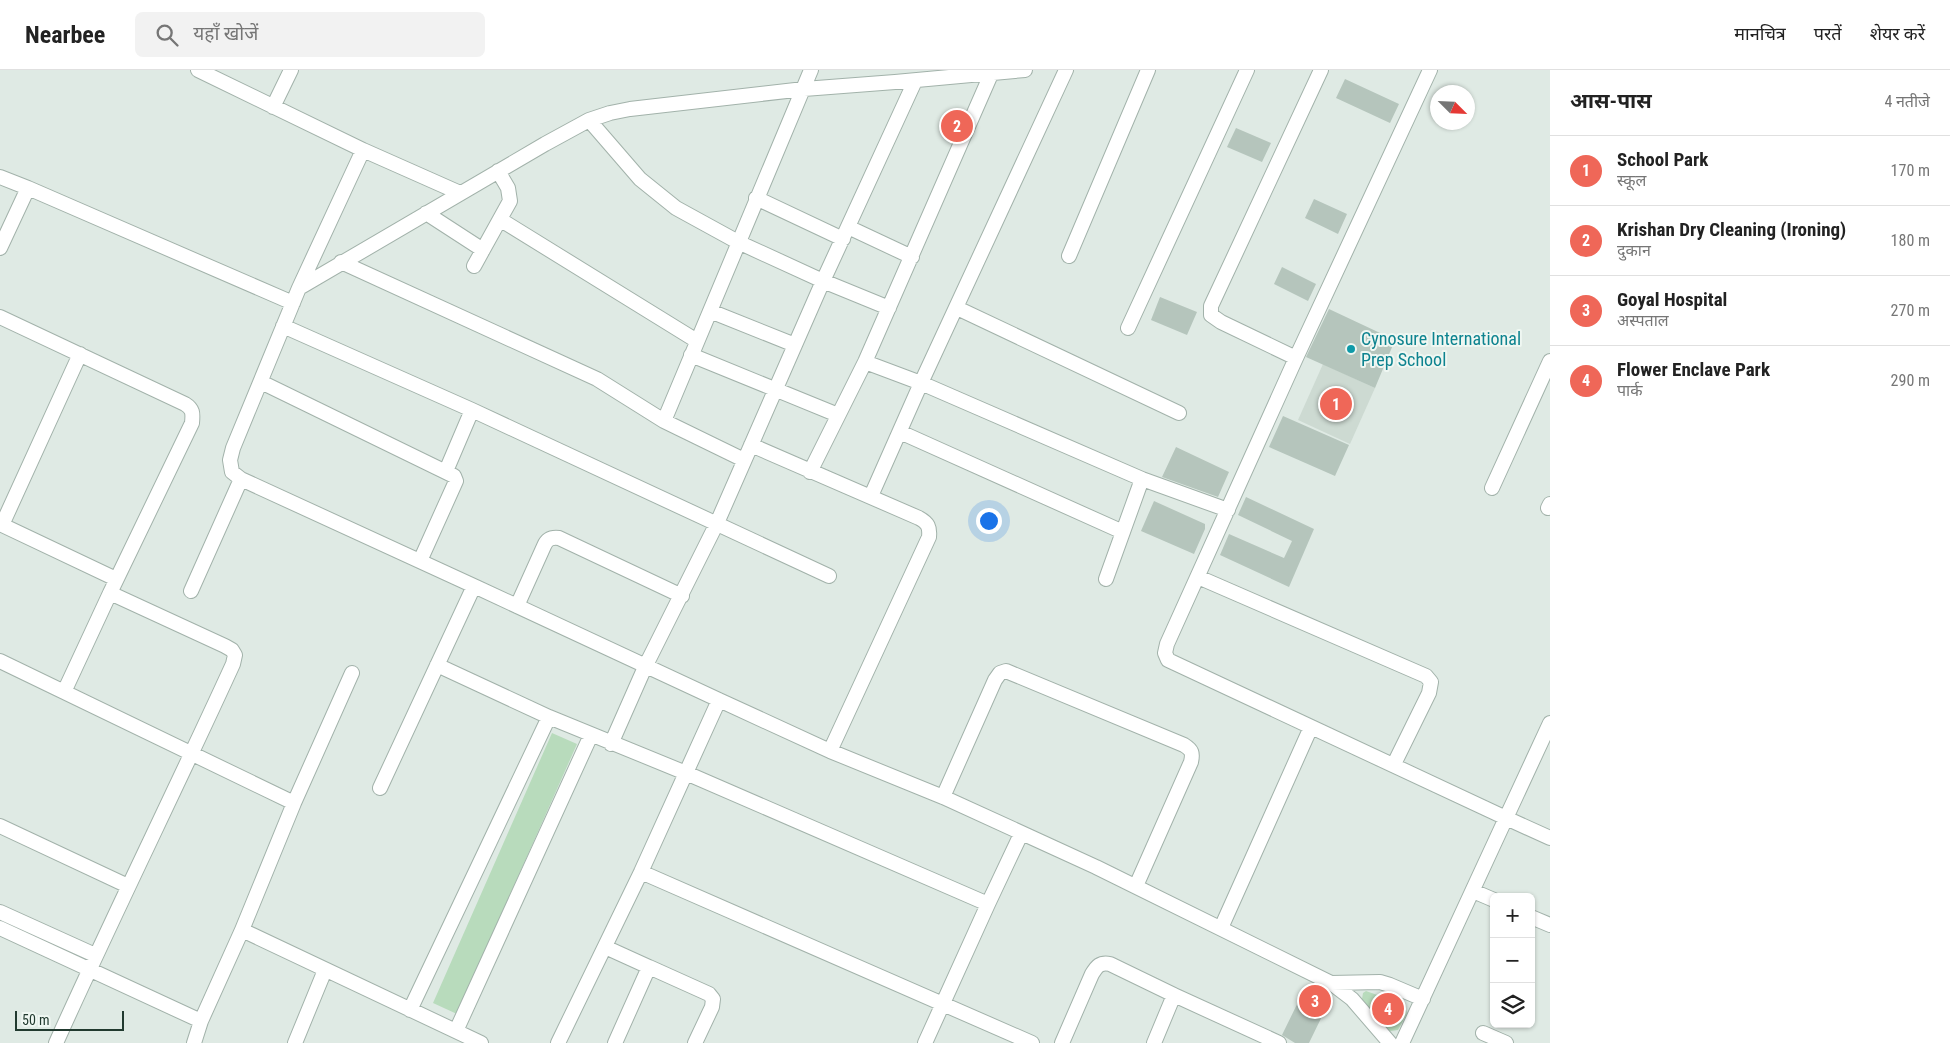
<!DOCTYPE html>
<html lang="hi">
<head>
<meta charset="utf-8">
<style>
  body { margin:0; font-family:"Roboto Condensed","Noto Sans Devanagari",sans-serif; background:#f2f2f2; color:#222 }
  .controls { position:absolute; right:15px; bottom:15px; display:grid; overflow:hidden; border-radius:8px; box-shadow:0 1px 4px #0004 }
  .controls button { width:45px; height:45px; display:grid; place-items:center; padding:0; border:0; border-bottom:1px solid #e0e0e0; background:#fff; color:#222; font:25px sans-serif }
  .compass { position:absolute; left:1430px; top:15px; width:45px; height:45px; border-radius:50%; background:#fff; box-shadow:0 1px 4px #0004; rotate:114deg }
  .scale { position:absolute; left:15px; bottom:12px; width:109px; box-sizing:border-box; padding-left:5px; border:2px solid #213a2f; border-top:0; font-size:14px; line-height:18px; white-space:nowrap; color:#213a2f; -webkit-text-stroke:4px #eff7f2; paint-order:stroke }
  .you { position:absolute; left:988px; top:450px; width:18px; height:18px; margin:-12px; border:4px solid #fff; border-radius:50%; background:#1a73e8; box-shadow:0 0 0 8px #1a73e833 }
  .badge { display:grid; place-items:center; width:32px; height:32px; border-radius:50%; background:#ef6758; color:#fff; font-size:16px; font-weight:700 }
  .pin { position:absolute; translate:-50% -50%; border:2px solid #fff; box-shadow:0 1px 5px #0006 }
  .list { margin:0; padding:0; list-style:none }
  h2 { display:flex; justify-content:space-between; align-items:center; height:65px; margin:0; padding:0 20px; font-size:21px }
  h2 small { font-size:16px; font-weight:400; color:#767676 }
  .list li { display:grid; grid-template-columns:32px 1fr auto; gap:15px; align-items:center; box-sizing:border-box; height:70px; padding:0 20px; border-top:1px solid #e0e0e0 }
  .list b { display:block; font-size:19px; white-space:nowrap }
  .list p { margin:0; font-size:16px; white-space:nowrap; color:#767676 }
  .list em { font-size:16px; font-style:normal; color:#767676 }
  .icon { flex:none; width:28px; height:28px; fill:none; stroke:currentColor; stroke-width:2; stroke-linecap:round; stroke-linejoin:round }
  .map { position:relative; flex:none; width:1550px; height:973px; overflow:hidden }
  header { display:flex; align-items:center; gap:30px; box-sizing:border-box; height:70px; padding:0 25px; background:#fff; border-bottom:1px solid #e0e0e0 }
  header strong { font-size:24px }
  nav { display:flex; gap:28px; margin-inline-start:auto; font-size:18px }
  .search { width:350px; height:45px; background:#f2f2f2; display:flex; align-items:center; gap:12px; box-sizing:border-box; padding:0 18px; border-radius:8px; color:#767676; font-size:19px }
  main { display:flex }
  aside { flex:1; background:#fff }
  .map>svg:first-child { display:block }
  .built { fill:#cddad2 }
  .green { fill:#b8dbbc }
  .building { fill:#b5c5bc }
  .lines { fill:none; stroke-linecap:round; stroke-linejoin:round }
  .minor-casing { stroke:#a2b2aa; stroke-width:16 }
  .minor { stroke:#fff; stroke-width:14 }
  .culture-dot { fill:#0f9aa8; stroke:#eff7f2; stroke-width:2 }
  .labels { text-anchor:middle; stroke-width:4; stroke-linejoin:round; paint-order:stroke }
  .culture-label { font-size:18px; fill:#0d838f; stroke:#eff7f2; text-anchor:start }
</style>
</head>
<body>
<header>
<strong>Nearbee</strong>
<div class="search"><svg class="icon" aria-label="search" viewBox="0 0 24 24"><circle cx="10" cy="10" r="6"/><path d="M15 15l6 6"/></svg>यहाँ खोजें</div>
<nav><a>मानचित्र</a><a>परतें</a><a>शेयर करें</a></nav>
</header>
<main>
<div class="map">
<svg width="1550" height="973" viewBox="0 0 1550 973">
  <rect width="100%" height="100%" fill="#dfeae4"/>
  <path class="built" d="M1323 294 1375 318 1350 374 1298 350Z"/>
  <path class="green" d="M552 663 577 674 457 944 433 933Z
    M1366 921 1405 935 1407 944 1398 960 1390 961 1362 929 1363 923Z"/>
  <path class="building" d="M1345 9 1399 34 1390 53 1336 28Z
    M1236 58 1271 73 1262 92 1227 77Z
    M1314 129 1347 144 1338 164 1305 148Z
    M1282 197 1316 214 1308 231 1274 214Z
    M1160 227 1197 242 1187 265 1151 250Z
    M1329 239 1395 270 1375 318 1306 287Z
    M1283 346 1349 375 1335 406 1269 377Z
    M1176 377 1229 402 1218 427 1162 407Z
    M1246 427 1314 459 1289 517 1220 485 1229 464 1284 488 1292 471 1238 445Z
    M1154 431 1205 454V459L1194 484 1141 461Z
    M1304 920 1329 932 1309 973H1295L1282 965Z"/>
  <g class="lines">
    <g class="minor-casing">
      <path id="minor" d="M198 0 363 80 460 123
        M273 37 291 0
        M589 50 640 109 676 138 738 172 823 211 889 238
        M0 107 28 118 0 178
        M28 118 293 233
        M756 128 843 169
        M426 143 483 180
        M501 150 697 271
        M848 157 912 187
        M1069 186 1148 0
        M341 192 597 309 664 351
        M474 196 510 131 508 118 498 101
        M299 218 363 80
        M957 238 1179 343
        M710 241 795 275
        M0 247 185 334C193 339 193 343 192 353L110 523
        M283 256 472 340 829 506
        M1128 258 1247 0
        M691 285 838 345
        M1296 288 1221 252 1211 245V236L1321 0
        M865 292 921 313 1142 409 1106 509
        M261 312 454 406 456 411 420 491
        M900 362 1123 462
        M751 375 919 448C928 453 930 457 929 467L830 681
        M744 390 664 351 811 0
        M446 401 472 340
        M810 402 865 292 992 2
        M1142 409 1228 440
        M1492 418 1550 291
        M871 426 921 313 1066 0
        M1548 438 1550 434
        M0 454 116 509
        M2 455 80 284
        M1198 507 1426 606 1431 612 1429 623 1394 694
        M191 521 241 409
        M517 536 544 476C547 469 551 467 559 468L682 526
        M0 591 294 733 242 860 481 973
        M437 595 549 647 686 703 988 834
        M719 630 474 516 241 409 232 402 230 390 233 378 299 218 545 74 589 50 610 43 630 39 804 19 895 12 1025 0
        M1550 653 1506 748 1550 768
        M611 674 645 597 717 453 823 211 915 11
        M380 718 474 516
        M943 727 995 610 1000 603 1006 601 1184 675C1192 680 1193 683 1191 692L1136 816
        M294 733 352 603
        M0 756 128 816
        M641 802 1032 973
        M1473 821 1494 830
        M0 842 95 885
        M1531 847 1550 855
        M0 858 201 951 242 860
        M1221 858 1311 657
        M605 877 649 897 615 973
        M649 897 709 924 713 929 712 937 695 973
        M1331 913 1380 912 1390 915 1423 929
        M410 940 549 647
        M456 961 591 665
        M1483 963 1506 973
        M56 973C113 846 175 721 233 594L235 585 232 580 225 576 110 523 64 622
        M194 973 201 951
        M295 973 325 900
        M558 973 641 802 719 630 830 681 943 727 1096 797 1331 913 1352 929 1390 973
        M925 973 988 834 1021 764
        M1062 973 1092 904C1097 896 1100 892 1110 894L1174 925 1279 973
        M1154 973 1174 925
        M1402 973 1506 748 1168 590 1165 583 1167 574 1296 288 1430 0"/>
    </g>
    <use href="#minor" class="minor"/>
  </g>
  <circle class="culture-dot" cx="1351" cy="279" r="5"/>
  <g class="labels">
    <g class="culture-label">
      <text x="1361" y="275">Cynosure International<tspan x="1361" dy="21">Prep School</tspan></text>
    </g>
  </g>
</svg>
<div class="controls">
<button>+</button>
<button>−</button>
<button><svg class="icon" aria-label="layers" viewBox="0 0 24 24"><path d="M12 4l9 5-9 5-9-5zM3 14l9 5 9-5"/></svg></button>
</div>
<svg class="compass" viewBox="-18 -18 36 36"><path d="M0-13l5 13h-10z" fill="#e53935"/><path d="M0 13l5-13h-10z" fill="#767676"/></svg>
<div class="scale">50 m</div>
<div class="you"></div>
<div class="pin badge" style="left:1336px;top:334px">1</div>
<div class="pin badge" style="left:957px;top:56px">2</div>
<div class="pin badge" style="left:1315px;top:931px">3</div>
<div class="pin badge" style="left:1388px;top:939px">4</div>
</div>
<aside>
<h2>आस-पास<small>4 नतीजे</small></h2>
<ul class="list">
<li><span class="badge">1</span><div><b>School Park</b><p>स्कूल</p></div><em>170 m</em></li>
<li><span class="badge">2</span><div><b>Krishan Dry Cleaning (Ironing)</b><p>दुकान</p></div><em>180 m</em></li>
<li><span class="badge">3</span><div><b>Goyal Hospital</b><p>अस्पताल</p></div><em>270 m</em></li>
<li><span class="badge">4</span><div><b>Flower Enclave Park</b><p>पार्क</p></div><em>290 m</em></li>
</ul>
</aside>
</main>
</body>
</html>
